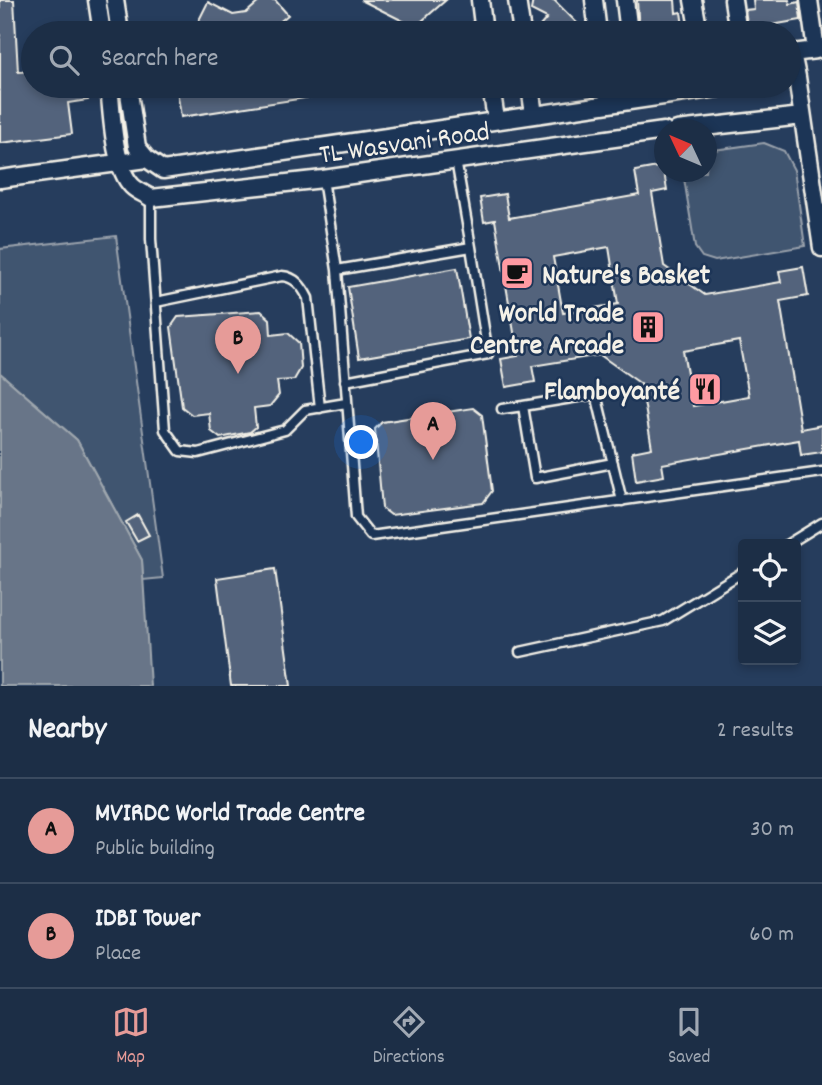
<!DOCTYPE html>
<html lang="en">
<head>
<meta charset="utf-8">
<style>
  body { margin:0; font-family:Dekko,sans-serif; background:#293a51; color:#f1f3f6 }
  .controls { position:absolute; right:21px; bottom:21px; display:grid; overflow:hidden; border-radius:7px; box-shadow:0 4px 10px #0003 }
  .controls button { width:63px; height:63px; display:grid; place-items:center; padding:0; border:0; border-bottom:2px solid #3a4a5f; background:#1c2e46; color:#f1f3f6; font:35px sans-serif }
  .compass { position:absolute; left:654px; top:119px; width:63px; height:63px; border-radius:50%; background:#1c2e46; box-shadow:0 4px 10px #0003; rotate:314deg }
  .you { position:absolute; left:362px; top:443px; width:24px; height:24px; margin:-18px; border:5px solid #fff; border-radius:50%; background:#1a73e8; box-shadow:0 0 0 10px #1a73e833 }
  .badge { display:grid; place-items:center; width:46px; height:46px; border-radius:50%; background:#e69b98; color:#111; font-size:23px; font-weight:700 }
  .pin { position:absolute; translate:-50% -58px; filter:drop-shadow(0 2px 4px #0008) }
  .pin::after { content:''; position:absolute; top:37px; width:24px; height:21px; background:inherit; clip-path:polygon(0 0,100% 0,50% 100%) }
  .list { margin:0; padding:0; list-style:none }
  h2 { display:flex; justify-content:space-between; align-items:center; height:91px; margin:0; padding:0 28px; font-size:30px }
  h2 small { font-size:23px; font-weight:400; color:#a0a8b3 }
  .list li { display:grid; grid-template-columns:46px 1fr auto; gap:21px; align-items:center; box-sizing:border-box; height:105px; padding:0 28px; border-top:2px solid #3a4a5f }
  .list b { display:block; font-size:26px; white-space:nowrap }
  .list p { margin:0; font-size:23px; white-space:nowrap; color:#a0a8b3 }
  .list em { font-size:23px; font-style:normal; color:#a0a8b3 }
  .icon { flex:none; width:38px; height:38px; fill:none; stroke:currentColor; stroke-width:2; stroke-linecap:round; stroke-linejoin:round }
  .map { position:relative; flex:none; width:822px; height:686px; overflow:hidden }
  .search { position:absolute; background:#1c2e46; box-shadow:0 4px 10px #0003; left:21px; right:21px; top:21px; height:77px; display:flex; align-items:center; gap:18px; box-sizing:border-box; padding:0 24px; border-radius:38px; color:#a0a8b3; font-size:26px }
  .sheet { height:301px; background:#1c2e46 }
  nav { display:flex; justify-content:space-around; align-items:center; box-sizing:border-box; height:98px; border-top:2px solid #3a4a5f; background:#1c2e46; font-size:19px; color:#a0a8b3 }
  nav a { display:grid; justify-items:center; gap:4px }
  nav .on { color:#e69b98 }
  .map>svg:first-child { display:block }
  .green { fill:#40546f; stroke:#9aa2ac; stroke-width:2 }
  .water { fill:#677588; stroke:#9fa7ae; stroke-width:2 }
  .building { fill:#52647b; stroke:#f4f1e8; stroke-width:2; fill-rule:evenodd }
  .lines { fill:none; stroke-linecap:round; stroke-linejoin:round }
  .lane-casing { stroke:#f4f1e8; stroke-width:13 }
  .street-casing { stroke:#f4f1e8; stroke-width:21 }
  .lane { stroke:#1d3557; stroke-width:8 }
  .street { stroke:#1d3557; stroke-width:16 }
  .labels { text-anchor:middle; stroke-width:5; stroke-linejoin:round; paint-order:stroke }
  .street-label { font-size:28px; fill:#f4f1e8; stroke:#1d3557 }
  .poi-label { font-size:28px; font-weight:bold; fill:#f4f1e8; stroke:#1d3557; text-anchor:end }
</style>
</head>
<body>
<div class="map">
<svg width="822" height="686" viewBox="0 0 822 686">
  <rect width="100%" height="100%" fill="#263d5d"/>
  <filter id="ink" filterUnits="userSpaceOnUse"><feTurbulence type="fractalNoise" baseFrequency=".0143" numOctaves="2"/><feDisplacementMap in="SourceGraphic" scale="14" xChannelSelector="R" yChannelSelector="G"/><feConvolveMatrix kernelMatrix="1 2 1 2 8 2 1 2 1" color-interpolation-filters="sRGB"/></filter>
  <g filter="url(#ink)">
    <path class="green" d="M764 143 784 151 794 170 805 246 715 261 702 257 695 247 683 172H706L707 151Z
      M116 236 163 578 143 580 142 560 77 440 0 373V249Z"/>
    <path class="water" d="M0 373 77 440 142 560 150 686H0Z"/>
    <path class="building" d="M0 0H14L18 72 33 71V86H86L88 100 68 103 72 134 0 143Z
      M261 0H275L288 15 266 33H206L195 28 208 2 233 15 246 13Z
      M361 0H446L415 27Z
      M533 0H554L587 33H534L547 18 531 10Z
      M637 0H675L676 13 681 12 684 33H639Z
      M753 0H789L790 4 799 2 801 20 748 29 745 10 754 9Z
      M205 86H338V93L181 117 177 90Z
      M663 166 667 190 652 193 664 266 705 295 781 282 779 271 803 267 808 296 780 301 801 429 822 425V452L801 455 799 440 662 464 664 476 636 481 632 452 652 448 641 384 600 355 532 366 535 382 506 387 501 359 518 356 495 220 484 222 480 198 505 194 509 218 639 195 635 171ZM609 247 618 304 563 313 553 257ZM739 341 749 396 693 406 683 351Z
      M457 268 469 339 359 358 348 287Z
      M261 311 270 319 271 335 288 333 299 343 301 368 294 380 277 381 279 395 270 406 254 408 256 427 250 432 220 438 211 431 209 413 192 415 182 407 171 327 178 317Z
      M473 408 482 415 492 491 483 503 391 515 382 508 375 429 382 422Z
      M138 515 149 535 137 541 126 522Z
      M275 569 291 686H231L217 578Z"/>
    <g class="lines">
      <g class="lane-casing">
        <path id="lane" d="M456 160 471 247
          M323 179 337 270 356 517 371 536 822 472
          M151 198V239L165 430 180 451 198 453 285 430 305 410 346 403
          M337 270 471 247 488 354 345 381
          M156 302 282 276C295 277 302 286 308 298L320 408
          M502 409 523 406
          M613 463 535 478 523 406 596 394 622 501
          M788 544 822 523
          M520 652 663 621 743 572"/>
      </g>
      <g class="street-casing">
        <path id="street" d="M97 0 102 33
          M115 0 120 33
          M480 0 484 33
          M517 0 522 33
          M594 0 598 33
          M625 0 629 33
          M693 0 699 33
          M733 0 738 33
          M797 77 792 53 816 50 809 0
          M789 78 797 77 822 248
          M109 86C112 112 113 167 132 186 137 191 145 194 151 198L323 179 664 131
          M128 86 137 147 147 159 163 170 731 86
          M491 86 496 120
          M530 86 534 115
          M606 86 609 104
          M677 130 802 116
          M0 179 147 159"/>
      </g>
      <use href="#lane" class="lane"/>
      <use href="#street" class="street"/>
    </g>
  </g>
  <defs>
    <g id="cafe-square" transform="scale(1.75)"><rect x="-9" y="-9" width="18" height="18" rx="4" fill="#ff9aa2" stroke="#1d3557"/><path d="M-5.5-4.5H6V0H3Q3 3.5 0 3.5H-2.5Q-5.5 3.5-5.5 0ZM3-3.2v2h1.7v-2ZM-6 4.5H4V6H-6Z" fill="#111"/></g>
    <g id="building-square" transform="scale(1.75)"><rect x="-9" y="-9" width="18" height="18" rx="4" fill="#ff9aa2" stroke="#1d3557"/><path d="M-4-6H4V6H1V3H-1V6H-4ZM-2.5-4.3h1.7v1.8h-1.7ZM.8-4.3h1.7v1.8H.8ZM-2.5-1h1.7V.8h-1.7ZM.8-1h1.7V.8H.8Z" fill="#111"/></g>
    <g id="restaurant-square" transform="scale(1.75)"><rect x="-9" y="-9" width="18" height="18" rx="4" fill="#ff9aa2" stroke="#1d3557"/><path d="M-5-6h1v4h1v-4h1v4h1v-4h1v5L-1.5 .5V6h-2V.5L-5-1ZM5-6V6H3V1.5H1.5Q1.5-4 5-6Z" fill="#111"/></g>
  </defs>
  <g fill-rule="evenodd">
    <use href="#cafe-square" x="517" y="273"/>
    <use href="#building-square" x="648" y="327"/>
    <use href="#restaurant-square" x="705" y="389"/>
  </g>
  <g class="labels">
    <g class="street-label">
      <text transform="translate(404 141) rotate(-8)" y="10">TL Wasvani Road</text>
    </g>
    <g class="poi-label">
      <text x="542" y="283" text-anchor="start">Nature's Basket</text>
      <text x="624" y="321">World Trade<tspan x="624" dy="32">Centre Arcade</tspan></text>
      <text x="680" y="399">Flamboyanté</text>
    </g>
  </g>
</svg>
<div class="controls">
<button><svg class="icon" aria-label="locate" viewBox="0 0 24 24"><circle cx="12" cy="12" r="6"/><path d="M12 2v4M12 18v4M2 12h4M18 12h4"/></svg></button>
<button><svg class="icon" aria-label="layers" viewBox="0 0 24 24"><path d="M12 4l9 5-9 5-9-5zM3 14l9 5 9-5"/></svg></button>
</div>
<svg class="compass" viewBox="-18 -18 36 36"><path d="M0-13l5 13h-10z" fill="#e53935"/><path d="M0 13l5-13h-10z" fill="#a0a8b3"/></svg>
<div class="you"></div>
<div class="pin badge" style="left:433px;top:460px">A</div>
<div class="pin badge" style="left:238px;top:374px">B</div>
<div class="search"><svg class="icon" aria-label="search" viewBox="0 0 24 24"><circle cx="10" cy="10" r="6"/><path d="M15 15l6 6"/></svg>Search here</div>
</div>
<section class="sheet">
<h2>Nearby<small>2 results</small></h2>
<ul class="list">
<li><span class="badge">A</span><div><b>MVIRDC World Trade Centre</b><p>Public building</p></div><em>30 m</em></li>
<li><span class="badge">B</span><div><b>IDBI Tower</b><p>Place</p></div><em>60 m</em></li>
</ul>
</section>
<nav>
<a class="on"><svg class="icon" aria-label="map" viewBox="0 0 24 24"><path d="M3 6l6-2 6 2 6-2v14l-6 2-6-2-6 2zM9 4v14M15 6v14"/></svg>Map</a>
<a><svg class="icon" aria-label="directions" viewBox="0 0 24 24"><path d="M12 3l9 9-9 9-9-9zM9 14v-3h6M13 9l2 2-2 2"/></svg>Directions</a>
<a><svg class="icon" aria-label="saved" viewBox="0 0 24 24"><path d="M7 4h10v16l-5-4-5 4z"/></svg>Saved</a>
</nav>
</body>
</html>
